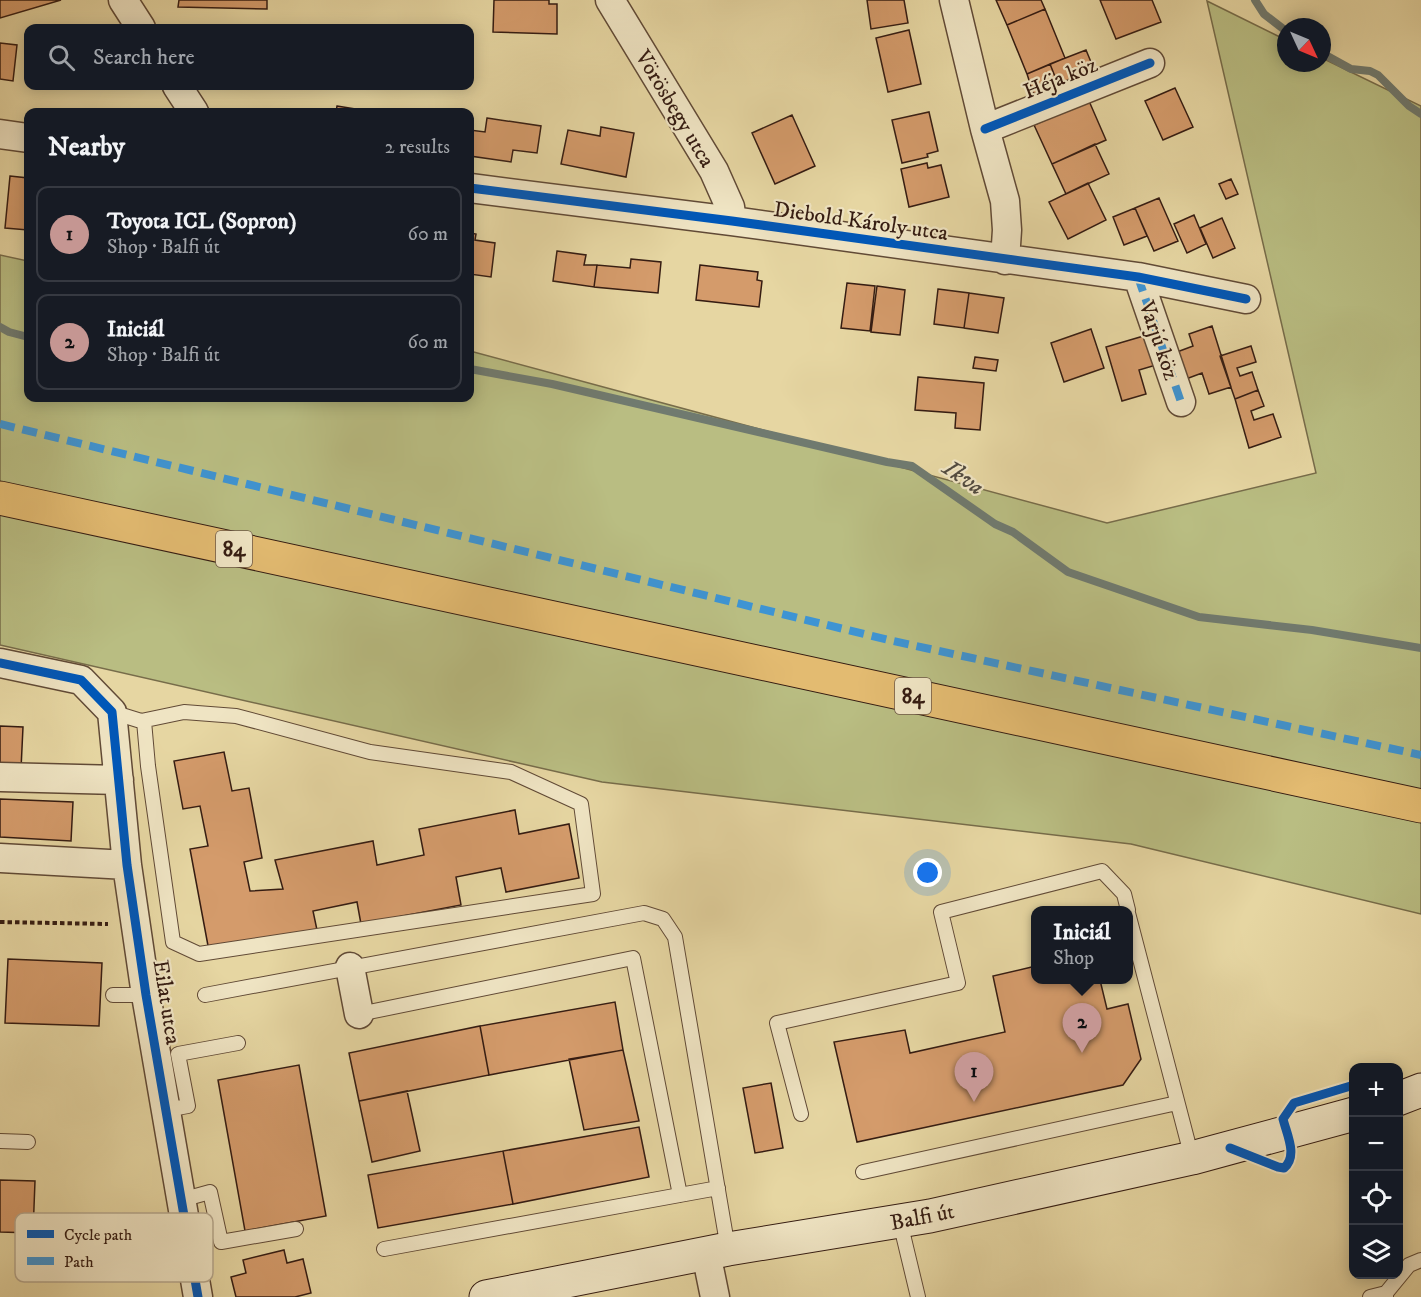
<!DOCTYPE html>
<html lang="en">
<head>
<meta charset="utf-8">
<style>
  body { margin:0; font-family:"IM FELL DW Pica",serif; background:#242831; color:#f1f3f6 }
  .controls { position:absolute; right:18px; bottom:18px; display:grid; overflow:hidden; border-radius:12px; box-shadow:0 3px 15px #0003 }
  .controls button { width:54px; height:54px; display:grid; place-items:center; padding:0; border:0; border-bottom:2px solid #363941; background:#171b24; color:#f1f3f6; font:30px sans-serif }
  .compass { position:absolute; left:1277px; top:18px; width:54px; height:54px; border-radius:50%; background:#171b24; box-shadow:0 3px 15px #0003; rotate:134deg }
  .you { position:absolute; left:928px; top:873px; width:21px; height:21px; margin:-15px; border:4px solid #fff; border-radius:50%; background:#1a73e8; box-shadow:0 0 0 9px #1a73e833 }
  .badge { display:grid; place-items:center; width:39px; height:39px; border-radius:50%; background:#c59692; color:#111; font-size:20px; font-weight:700 }
  .pin { position:absolute; translate:-50% -50px; filter:drop-shadow(0 2px 3px #0008) }
  .pin::after { content:''; position:absolute; top:32px; width:21px; height:18px; background:inherit; clip-path:polygon(0 0,100% 0,50% 100%) }
  .popup { position:absolute; left:1031px; top:906px; width:102px; height:78px; box-sizing:border-box; display:grid; place-content:center; border-radius:12px; background:#171b24; filter:drop-shadow(0 2px 4px #0005); font-size:20px; white-space:nowrap; color:#9ea1a6 }
  .popup b { font-size:22px; color:#f1f3f6 }
  .popup::after { content:''; position:absolute; left:50%; top:100%; margin-left:-12px; border:12px solid transparent; border-top-color:#171b24 }
  .list { margin:0; padding:0; list-style:none }
  h2 { display:flex; justify-content:space-between; align-items:center; height:78px; margin:0; padding:0 24px; font-size:26px }
  h2 small { font-size:20px; font-weight:400; color:#9ea1a6 }
  .list li { display:grid; grid-template-columns:39px 1fr auto; gap:18px; align-items:center; box-sizing:border-box; height:96px; margin:0 12px 12px; padding:0 12px; border:2px solid #363941; border-radius:12px }
  .list b { display:block; font-size:22px; white-space:nowrap }
  .list p { margin:0; font-size:20px; white-space:nowrap; color:#9ea1a6 }
  .list em { font-size:20px; font-style:normal; color:#9ea1a6 }
  .icon { flex:none; width:33px; height:33px; fill:none; stroke:currentColor; stroke-width:2; stroke-linecap:round; stroke-linejoin:round }
  .map { position:relative; flex:none; width:1421px; height:1297px; overflow:hidden }
  .search { position:absolute; background:#171b24; box-shadow:0 3px 15px #0003; left:24px; top:24px; width:450px; height:66px; display:flex; align-items:center; gap:15px; box-sizing:border-box; padding:0 21px; border-radius:12px; color:#9ea1a6; font-size:22px }
  .panel { position:absolute; background:#171b24; box-shadow:0 3px 15px #0003; left:24px; top:108px; width:450px; height:294px; border-radius:12px }
  .map>svg:first-child { display:block }
  .green { fill:#b9bd82; stroke:#776c4a; stroke-width:1.5 }
  .lines { fill:none; stroke-linecap:round; stroke-linejoin:round }
  .stream { stroke:#707a6f; stroke-width:8 }
  .building { fill:#d49b6b; stroke:#351c12; stroke-width:1.5 }
  .service-casing { stroke:#614a36; stroke-width:16 }
  .minor-casing { stroke:#614a36; stroke-width:31 }
  .secondary-casing { stroke:#351c12; stroke-width:35 }
  .primary-casing { stroke:#351c12; stroke-width:35 }
  .path { stroke:#351c12; stroke-width:4; stroke-dasharray:4.5 3; stroke-linecap:butt }
  .service { stroke:#efe4c3; stroke-width:14 }
  .minor { stroke:#efe4c3; stroke-width:28 }
  .secondary { stroke:#efe4c3; stroke-width:33 }
  .primary { stroke:#e3bb71; stroke-width:33 }
  .quiet { stroke:#3e94d3; stroke-width:8; stroke-dasharray:15 8; stroke-linecap:butt }
  .cycleway-casing { stroke:#efe4c3; stroke-width:13 }
  .cycleway { stroke:#0057b8; stroke-width:9 }
  .labels { text-anchor:middle; stroke-width:4.5; stroke-linejoin:round; paint-order:stroke }
  .shield { fill:#efe4c3; stroke:#6d5847; stroke-width:1.5 }
  .shield-label { font-size:21px; font-weight:bold; fill:#351c12 }
  .street-label { font-size:22px; fill:#351c12; stroke:#efe4c3 }
  .water-label { font-size:24px; font-style:italic; fill:#524b40; stroke:#efe4c3 }
  .key { fill:#efe4c3; stroke:#b7a88e; stroke-width:1.5 }
  .key-label { font-size:16px; fill:#351c12 }
</style>
</head>
<body>
<div class="map">
<svg width="1421" height="1297" viewBox="0 0 1421 1297">
  <rect width="100%" height="100%" fill="#e6d6a2"/>
  <filter id="stains"><feTurbulence type="fractalNoise" baseFrequency=".00333" numOctaves="4"/><feColorMatrix values="0 0 0 0 .2 0 0 0 0 .09 0 0 0 0 .02 0 0 0 .5 -.17"/></filter>
  <radialGradient id="worn" r=".72"><stop offset=".6" stop-color="#630" stop-opacity="0"/><stop offset="1" stop-color="#630" stop-opacity=".3"/></radialGradient>
  <path class="green" d="M1207 1 1286 40V63H1322V58L1421 106V914L1131 844 602 782 0 645V255L28 261V398H470V351L1107 523 1316 473Z"/>
  <g class="lines">
    <path class="stream" d="M1255 0 1264 14 1286 31
      M1322 53 1351 69 1370 71 1378 75 1409 106 1421 114
      M0 327 9 332 28 337
      M470 369 552 384 887 462 912 466 995 524 1013 532 1068 572 1199 617 1312 630 1421 648"/>
  </g>
  <path class="building" d="M0 0H61L0 18Z
    M179 0H267V9L178 7Z
    M494 0H549V4H557V34L493 32Z
    M867 0H904L908 23 871 29Z
    M996 0H1041L1045 9 1007 25Z
    M1100 0H1152L1161 22 1116 39Z
    M1045 9 1065 58 1027 74 1007 25Z
    M909 30 921 84 888 92 876 38Z
    M0 43 17 45 13 81 0 79Z
    M1086 50 1096 74 1060 89 1050 64Z
    M1050 64 1060 89 1035 99 1027 74Z
    M1175 88 1193 127 1163 140 1145 101Z
    M1089 101 1106 140 1052 164 1034 125Z
    M337 106 374 112H336Z
    M929 112 938 151 927 154 928 157 902 163 892 120Z
    M792 115 815 166 775 184 752 133Z
    M487 118 541 126 537 153 513 150 511 162 470 156V130L485 132Z
    M601 127 634 133 626 177 561 164 568 130 600 136Z
    M1095 144 1109 174 1066 194 1052 164Z
    M927 163 928 168 941 165 949 197 909 207 901 169Z
    M10 176 28 178V230L5 228Z
    M1231 179 1238 194 1226 199 1219 184Z
    M1088 183 1106 220 1068 239 1049 202Z
    M1159 198 1178 241 1154 251 1135 208Z
    M1135 208 1147 236 1124 245 1113 217Z
    M1194 215 1206 244 1187 253 1174 224Z
    M1222 218 1235 248 1213 258 1200 228Z
    M470 233 476 234 475 240 495 243 491 277 470 274V279Z
    M557 251 586 255 584 265H597L594 287 553 281Z
    M631 259 661 262 658 293 594 287 597 265 630 268Z
    M700 265 758 272 757 280 762 281 759 307 696 300Z
    M847 283 875 286 870 331 841 328Z
    M877 286 905 290 900 335 871 332Z
    M938 289 969 293 964 328 934 324Z
    M969 293 1004 298 998 333 964 328Z
    M1212 326 1231 387 1209 394 1202 373 1186 379 1177 352 1193 346 1189 334Z
    M1091 329 1104 368 1064 382 1051 343Z
    M1147 335 1156 365 1139 370 1146 394 1122 401 1106 347Z
    M1251 346 1256 362 1237 368 1240 376 1252 372 1258 390 1235 399 1220 356Z
    M975 357 998 360 996 371 973 368Z
    M918 377 984 383 980 430 955 428 956 413 915 410Z
    M1258 390 1264 406 1251 411 1254 420 1273 414 1281 437 1249 448 1235 399Z
    M0 726 23 727 21 769 0 768Z
    M224 752 232 791 249 788 262 858 244 862 250 891 283 889 275 860 373 841 377 865 424 855 419 829 515 810 519 834 569 824 579 878 506 892 501 868 456 877 461 905 361 924 357 902 313 911 317 930 209 951 190 849 208 846 200 806 183 809 174 761Z
    M0 799 73 802 71 841 0 837Z
    M8 959 102 963 99 1026 5 1023Z
    M1036 966V980H1100L1107 1009 1128 1004 1141 1059 1123 1085 857 1142 834 1042 905 1030 910 1053 1005 1032 993 976Z
    M615 1002 623 1050 489 1075 480 1026Z
    M480 1026 489 1075 359 1101 349 1053Z
    M623 1050 639 1121 584 1130 569 1059Z
    M299 1065 326 1216 245 1231 218 1080Z
    M771 1083 783 1148 755 1153 743 1088Z
    M407 1091 420 1151 372 1162 359 1101Z
    M639 1127 649 1177 513 1204 503 1151Z
    M503 1151 513 1204 378 1228 368 1175Z
    M0 1180 35 1181 33 1233 0 1232Z
    M284 1250 287 1263 303 1259 311 1293 295 1297H236L231 1277 246 1273 243 1260Z"/>
  <g class="lines">
    <g class="service-casing">
      <path id="service" d="M112 712 141 721H144L148 766 173 942 199 954 593 894 581 804 511 772 370 752 236 716 184 712 141 721
        M1128 913 1192 1158
        M113 995H146
        M205 995 644 913 663 919 675 937 728 1249
        M359 1014 633 958 680 1195
        M166 1110 188 1106 178 1054 238 1043
        M801 1114 777 1023 958 983 941 912 1102 871 1124 894 1128 910
        M0 1141 28 1142
        M863 1172 1177 1103
        M181 1200 210 1192 221 1242 296 1229
        M900 1222 918 1297
        M384 1249 718 1188
        M1370 1297 1386 1293
        M1386 1297V1293L1409 1265 1421 1260"/>
    </g>
    <g class="minor-casing">
      <path id="minor" d="M123 0 141 28
        M610 0 714 171 730 207 732 221
        M954 0 985 129 1005 201 1007 230 1005 260
        M177 86 194 112
        M985 129 1150 63
        M0 134 28 138
        M470 188 732 221 1138 277 1246 299
        M1138 277 1181 402
        M0 663 81 680 112 712 127 865 146 995 198 1297
        M0 777 119 780
        M0 858 127 865
        M350 967 359 1014
        M706 1253 715 1297"/>
    </g>
    <g class="secondary-casing">
      <path id="secondary" d="M1398 1099 1421 1090
        M486 1297 728 1249 930 1216 1192 1158 1354 1114"/>
    </g>
    <g class="primary-casing">
      <path id="primary" d="M0 498 1421 806"/>
    </g>
    <path class="path" d="M0 922 108 924"/>
    <use href="#service" class="service"/>
    <use href="#minor" class="minor"/>
    <use href="#secondary" class="secondary"/>
    <use href="#primary" class="primary"/>
    <path class="quiet" d="M1138 277 1181 402
      M0 424 893 641 1421 755"/>
    <g class="cycleway-casing">
      <path id="cycleway" d="M985 129 1150 63
        M470 188 732 221 1138 277 1246 299
        M0 663 81 680 112 712 127 865 146 995 198 1297
        M1230 1148 1278 1167 1284 1168C1298 1156 1287 1135 1283 1119L1294 1103 1354 1085"/>
    </g>
    <use href="#cycleway" class="cycleway"/>
  </g>
  <g class="labels">
    <g class="shield">
      <rect x="216" y="531" width="36" height="36" rx="4.5"/>
      <rect x="895" y="678" width="36" height="36" rx="4.5"/>
    </g>
    <g class="shield-label">
      <text x="234" y="556">84</text>
      <text x="913" y="703">84</text>
    </g>
    <g class="street-label">
      <text transform="translate(1060 77) rotate(-22)" y="8">Héja köz</text>
      <text transform="translate(676 108) rotate(59)" y="8">Vörösbegy utca</text>
      <text transform="translate(861 220) rotate(8)" y="8">Diebold Károly utca</text>
      <text transform="translate(1160 340) rotate(71)" y="8">Varjú köz</text>
      <text transform="translate(168 1002) rotate(81)" y="8">Eilat utca</text>
      <text transform="translate(922 1216) rotate(-11)" y="8">Balfi út</text>
    </g>
    <g class="water-label">
      <text transform="translate(964 477) rotate(34)" y="8">Ikva</text>
    </g>
  </g>
  <rect x="15" y="1213" width="198" height="69" rx="9" class="key"/>
  <rect x="27" y="1230" width="27" height="8" fill="#0057b8"/>
  <rect x="27" y="1257" width="27" height="8" fill="#3e94d3"/>
  <g class="key-label">
    <text x="64" y="1240">Cycle path</text>
    <text x="64" y="1267">Path</text>
  </g>
  <rect width="100%" height="100%" filter="url(#stains)"/>
  <rect width="100%" height="100%" fill="url(#worn)"/>
</svg>
<div class="controls">
<button>+</button>
<button>−</button>
<button><svg class="icon" aria-label="locate" viewBox="0 0 24 24"><circle cx="12" cy="12" r="6"/><path d="M12 2v4M12 18v4M2 12h4M18 12h4"/></svg></button>
<button><svg class="icon" aria-label="layers" viewBox="0 0 24 24"><path d="M12 4l9 5-9 5-9-5zM3 14l9 5 9-5"/></svg></button>
</div>
<svg class="compass" viewBox="-18 -18 36 36"><path d="M0-13l5 13h-10z" fill="#e53935"/><path d="M0 13l5-13h-10z" fill="#9ea1a6"/></svg>
<div class="you"></div>
<div class="pin badge" style="left:974px;top:1102px">1</div>
<div class="pin badge" style="left:1082px;top:1053px">2</div>
<div class="popup"><b>Iniciál</b>Shop</div>
<div class="search"><svg class="icon" aria-label="search" viewBox="0 0 24 24"><circle cx="10" cy="10" r="6"/><path d="M15 15l6 6"/></svg>Search here</div>
<section class="panel">
<h2>Nearby<small>2 results</small></h2>
<ul class="list">
<li><span class="badge">1</span><div><b>Toyota ICL (Sopron)</b><p>Shop · Balfi út</p></div><em>60 m</em></li>
<li><span class="badge">2</span><div><b>Iniciál</b><p>Shop · Balfi út</p></div><em>60 m</em></li>
</ul>
</section>
</div>
</body>
</html>
